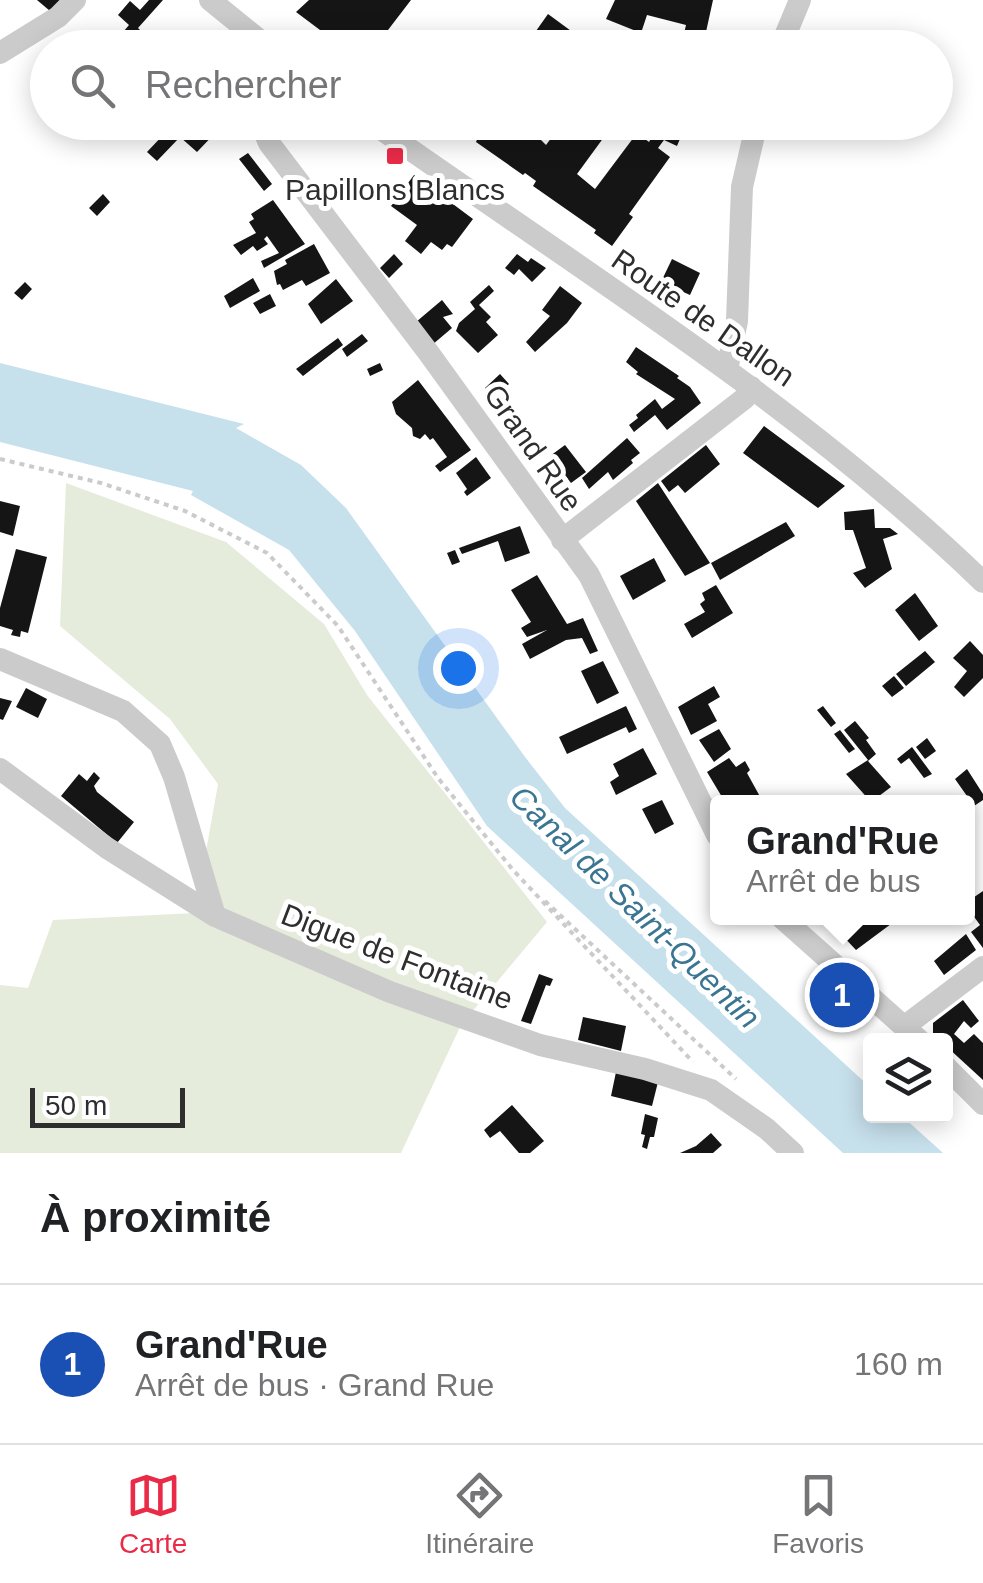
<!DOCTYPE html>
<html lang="fr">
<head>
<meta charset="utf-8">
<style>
  body { margin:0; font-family:Helvetica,sans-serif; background:#f6f6f6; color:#202124 }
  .controls { position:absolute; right:30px; bottom:30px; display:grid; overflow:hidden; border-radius:10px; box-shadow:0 5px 25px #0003 }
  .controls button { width:90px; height:90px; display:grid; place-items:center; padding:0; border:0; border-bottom:2px solid #e0e0e0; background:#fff; color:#202124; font:50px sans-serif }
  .scale { position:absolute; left:30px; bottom:25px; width:155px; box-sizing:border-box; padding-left:10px; border:5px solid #2e2e2e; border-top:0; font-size:28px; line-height:35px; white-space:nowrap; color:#2e2e2e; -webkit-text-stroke:8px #fff; paint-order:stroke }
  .you { position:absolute; left:458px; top:668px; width:35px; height:35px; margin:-25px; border:8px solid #fff; border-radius:50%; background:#1a73e8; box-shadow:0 0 0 15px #1a73e833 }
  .badge { display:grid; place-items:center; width:65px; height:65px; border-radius:50%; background:#ea2b48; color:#fff; font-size:32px; font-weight:700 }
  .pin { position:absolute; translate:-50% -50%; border:5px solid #fff; box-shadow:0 2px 10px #0006 }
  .popup { position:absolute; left:710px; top:795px; width:265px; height:130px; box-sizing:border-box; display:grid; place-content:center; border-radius:10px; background:#fff; filter:drop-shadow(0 2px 8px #0005); font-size:32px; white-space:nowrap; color:#757577 }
  .popup b { font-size:38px; color:#202124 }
  .popup::after { content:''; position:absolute; left:50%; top:100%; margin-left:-20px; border:20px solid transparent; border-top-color:#fff }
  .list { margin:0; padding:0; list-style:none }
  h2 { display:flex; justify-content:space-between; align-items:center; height:130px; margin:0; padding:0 40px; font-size:42px }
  h2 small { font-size:32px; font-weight:400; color:#757577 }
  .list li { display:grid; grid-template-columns:65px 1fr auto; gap:30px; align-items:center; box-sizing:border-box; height:160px; padding:0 40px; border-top:2px solid #e0e0e0 }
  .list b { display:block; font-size:38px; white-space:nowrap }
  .list p { margin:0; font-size:32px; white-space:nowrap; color:#757577 }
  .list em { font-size:32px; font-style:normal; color:#757577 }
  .icon { flex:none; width:55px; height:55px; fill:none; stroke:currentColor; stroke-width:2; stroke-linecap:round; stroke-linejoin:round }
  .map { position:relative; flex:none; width:983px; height:1153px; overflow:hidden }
  .search { position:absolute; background:#fff; box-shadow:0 5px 25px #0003; left:30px; right:30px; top:30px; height:110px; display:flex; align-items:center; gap:25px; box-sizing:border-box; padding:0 35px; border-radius:55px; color:#757577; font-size:38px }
  .sheet { height:290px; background:#fff }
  nav { display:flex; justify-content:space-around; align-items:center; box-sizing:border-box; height:140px; border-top:2px solid #e0e0e0; background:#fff; font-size:28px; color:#757577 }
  nav a { display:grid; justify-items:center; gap:5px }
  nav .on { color:#ea2b48 }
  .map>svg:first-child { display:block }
  .green { fill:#e5ecdb }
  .water { fill:#c6e0ec }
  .building { fill:#151515 }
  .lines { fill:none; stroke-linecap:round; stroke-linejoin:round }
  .path { stroke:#cbcbcb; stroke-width:4; stroke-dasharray:5 5; stroke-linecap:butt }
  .minor { stroke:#cbcbcb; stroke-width:22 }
  .poi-dot { fill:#ea2b48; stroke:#fff; stroke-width:4 }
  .labels { text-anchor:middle; stroke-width:10; stroke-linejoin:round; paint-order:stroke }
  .poi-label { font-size:30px; fill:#2e2e2e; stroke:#fff }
  .street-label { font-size:30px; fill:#2e2e2e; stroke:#fff }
  .water-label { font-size:32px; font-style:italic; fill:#3a7692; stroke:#fff }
</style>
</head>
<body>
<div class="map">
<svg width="983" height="1153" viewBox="0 0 983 1153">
  <rect width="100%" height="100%" fill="#fff"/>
  <path class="green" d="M66 483 226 542 324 624 367 695 547 922 461 1025 401 1153H0V985L28 988 53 920 195 913 218 784 170 719 60 626Z"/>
  <path class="water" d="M0 363 244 424 236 428 301 465 346 508 525 757 565 808 870 1087V1116H902L943 1153H843L487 826 355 631 289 550 191 495 193 491 0 442Z"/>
  <path class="building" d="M37 0H60L50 11Z
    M149 0H163L138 28 158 48H117L113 44 129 25 118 15 130 1 140 10Z
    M309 0H411L388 30 395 38 388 48H344L296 12Z
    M615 0H713L704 41 683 38 686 25 647 15 641 33 606 19Z
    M548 14 582 39 575 48H524Z
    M154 122H215L220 128 197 152 180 137 157 161 147 152 165 133Z
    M275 122H304L280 140Z
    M484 122 498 129 504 122H523L546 145 563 122H615L577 174 595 189 637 133 649 142 653 135 639 129 642 122H687L677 146 664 140 658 148 670 157 629 214 633 217 612 246 594 233 596 230 533 186 536 181 525 173 523 175 476 142Z
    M248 153 272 184 264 191 239 159Z
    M414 175 473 219 452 247 447 244 442 250 431 242 421 254 405 241 417 225 391 206Z
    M103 194 110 202 97 216 89 208Z
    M273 200 305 244 264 268 261 261 279 253 267 236 264 239 268 244 257 251 253 246 241 255 233 245 256 233 249 222 254 219 251 214Z
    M314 244 330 273 306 286 302 280 283 290 280 284 277 285 274 271 287 264 285 260Z
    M394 254 403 264 389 278 380 268Z
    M517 254 528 262 531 258 546 268 532 282 519 269 514 275 505 268Z
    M672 259 700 273 690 295 661 282Z
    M253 278 260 291 230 308 224 296Z
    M336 279 353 301 321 324 308 304Z
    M25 282 32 289 22 300 14 293Z
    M489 285 494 291 479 305 491 317 486 322 498 335 478 353 456 331 459 323 475 309 470 302Z
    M560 286 582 303 567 323 535 352 526 342 550 316 542 310Z
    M270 294 276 306 260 314 253 303Z
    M442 300 453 314 443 317 452 328 432 345 416 322Z
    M362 334 368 341 347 357 342 349Z
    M338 338 343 345 303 376 296 369Z
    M636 347 679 376 677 378 690 387 701 403 667 430 655 415 634 432 629 425 638 418 636 415 655 399 662 409 675 399 636 374 638 372 626 362Z
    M380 363 383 370 370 376 367 369Z
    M500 374 509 384 494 398 485 388Z
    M418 380 471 450 440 472 435 466 447 457 433 438 430 440 425 434 420 439 413 436 412 428 396 414 392 402Z
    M764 426 845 486 818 508 743 453Z
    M627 438 640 453 631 460 633 463 613 480 608 472 589 489 582 478Z
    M565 445 586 472 571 483 550 456Z
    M706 445 720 464 685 493 678 485 669 492 661 481Z
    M476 457 491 478 467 496 464 492 467 489 456 473Z
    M658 483 710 563 685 576 636 501Z
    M0 501 20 506 13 536 0 532Z
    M874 509 875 528H890L898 534 883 539 892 569 865 588 853 573 866 568 853 530H845L844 512Z
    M786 522 795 536 720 580 711 563Z
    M520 526 530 553 505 562 498 541 462 554 459 548Z
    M16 549 47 557 28 633 21 631 20 637 11 635 13 630 0 626V608Z
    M455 550 460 562 452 565 447 553Z
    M654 558 666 581 633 600 620 576Z
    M537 575 567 624 583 618 598 651 590 654 582 638 566 640 530 659 522 644 547 630 527 637 521 628 531 622 511 590Z
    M716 585 733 613 692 638 684 624 705 612 700 604 705 600 702 593Z
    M915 593 938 626 919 641 895 610Z
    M970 641 983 655V678L964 697 954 687 967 671 953 658Z
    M925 651 935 662 906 686 896 674Z
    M603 661 619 693 597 704 581 671Z
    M894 676 904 688 892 697 882 686Z
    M714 686 720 697 708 704 717 721 691 735 678 707Z
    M26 688 47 699 38 718 16 707Z
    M0 698 12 701 3 720 0 719Z
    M626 706 637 729 629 733 626 727 567 754 559 737Z
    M823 706 836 723 831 727 817 710Z
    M855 721 869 738 866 740 876 754 868 761 891 787 871 802 846 774 868 760 844 730Z
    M719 729 731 749 714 762 699 740Z
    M840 730 855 749 849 753 834 734Z
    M927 738 936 751 925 759 916 747Z
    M912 747 932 774 924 778 909 758 901 764 897 759Z
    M643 748 657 774 616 795 610 782 619 776 613 764Z
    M729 758 736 767 745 761 750 770 747 773 763 802H725L707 772Z
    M967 769 983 794V800L974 806 955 779Z
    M94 772 100 778 94 786 97 792 134 822 117 843 61 796 79 774 87 781Z
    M662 800 674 824 655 834 642 809Z
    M983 891V948L971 932 980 925 967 907V902Z
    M860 918H893L895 921 856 950 840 933Z
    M966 934 976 950 944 975 934 961Z
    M539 974 553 979 550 986 546 985 531 1024 521 1021Z
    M963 1000 979 1021 971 1028 964 1021 954 1034 964 1043 974 1034 983 1043V1080L946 1046V1040H940L933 1034V1023Z
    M583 1017 626 1026 621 1051 578 1040Z
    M616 1072 658 1082 652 1106 611 1096Z
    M512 1105 544 1141 530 1153H519L500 1131 490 1138 484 1130Z
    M645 1114 658 1118 654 1137H650L647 1149 642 1147 645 1135 641 1134Z
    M711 1133 722 1145 713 1153H680L696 1146Z"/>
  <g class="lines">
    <path class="path" d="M0 459 101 483 185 511 267 553 338 626 438 778 513 870 693 1062
      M545 901 736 1079"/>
    <path class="minor" d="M210 0 269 48
      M780 48 800 0
      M0 53 58 17 75 0
      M260 122 269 143 428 352 589 575 717 835
      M371 122C580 270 799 404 983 582
      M727 370 737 321 742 187 757 122
      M562 540 745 398 751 387
      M0 659 123 711 160 744 174 777 215 916
      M0 769 107 848 215 916 390 992 540 1045 645 1069 711 1090 767 1129 793 1153
      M782 918 919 1040
      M905 1026 983 967
      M946 1067 983 1104"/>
  </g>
  <rect class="poi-dot" x="385" y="146" width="20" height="20" rx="5"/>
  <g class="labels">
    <g class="poi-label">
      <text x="395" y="200">Papillons Blancs</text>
    </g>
    <g class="street-label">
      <text transform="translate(703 318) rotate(35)" y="10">Route de Dallon</text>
      <text transform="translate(533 448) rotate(55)" y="10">Grand Rue</text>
      <text transform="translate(397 957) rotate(21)" y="10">Digue de Fontaine</text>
    </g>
    <g class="water-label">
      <text transform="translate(635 907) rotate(44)" y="11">Canal de Saint-Quentin</text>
    </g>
  </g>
</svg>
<div class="controls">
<button><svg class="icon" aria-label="layers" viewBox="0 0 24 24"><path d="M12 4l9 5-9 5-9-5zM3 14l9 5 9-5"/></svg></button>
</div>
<div class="scale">50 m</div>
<div class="you"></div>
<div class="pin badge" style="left:842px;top:995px;background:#1a4fb4">1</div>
<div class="popup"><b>Grand'Rue</b>Arrêt de bus</div>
<div class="search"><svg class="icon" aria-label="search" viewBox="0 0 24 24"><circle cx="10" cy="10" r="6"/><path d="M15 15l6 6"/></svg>Rechercher</div>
</div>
<section class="sheet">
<h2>À proximité<small></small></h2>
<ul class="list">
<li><span class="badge" style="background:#1a4fb4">1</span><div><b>Grand'Rue</b><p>Arrêt de bus · Grand Rue</p></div><em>160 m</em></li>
</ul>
</section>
<nav>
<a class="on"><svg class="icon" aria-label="map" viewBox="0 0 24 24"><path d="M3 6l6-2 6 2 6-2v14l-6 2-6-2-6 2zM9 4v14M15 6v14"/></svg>Carte</a>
<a><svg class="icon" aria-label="directions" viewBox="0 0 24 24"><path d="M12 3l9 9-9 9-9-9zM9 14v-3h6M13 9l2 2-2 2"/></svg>Itinéraire</a>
<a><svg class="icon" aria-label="saved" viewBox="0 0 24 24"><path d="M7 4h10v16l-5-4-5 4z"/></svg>Favoris</a>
</nav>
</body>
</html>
